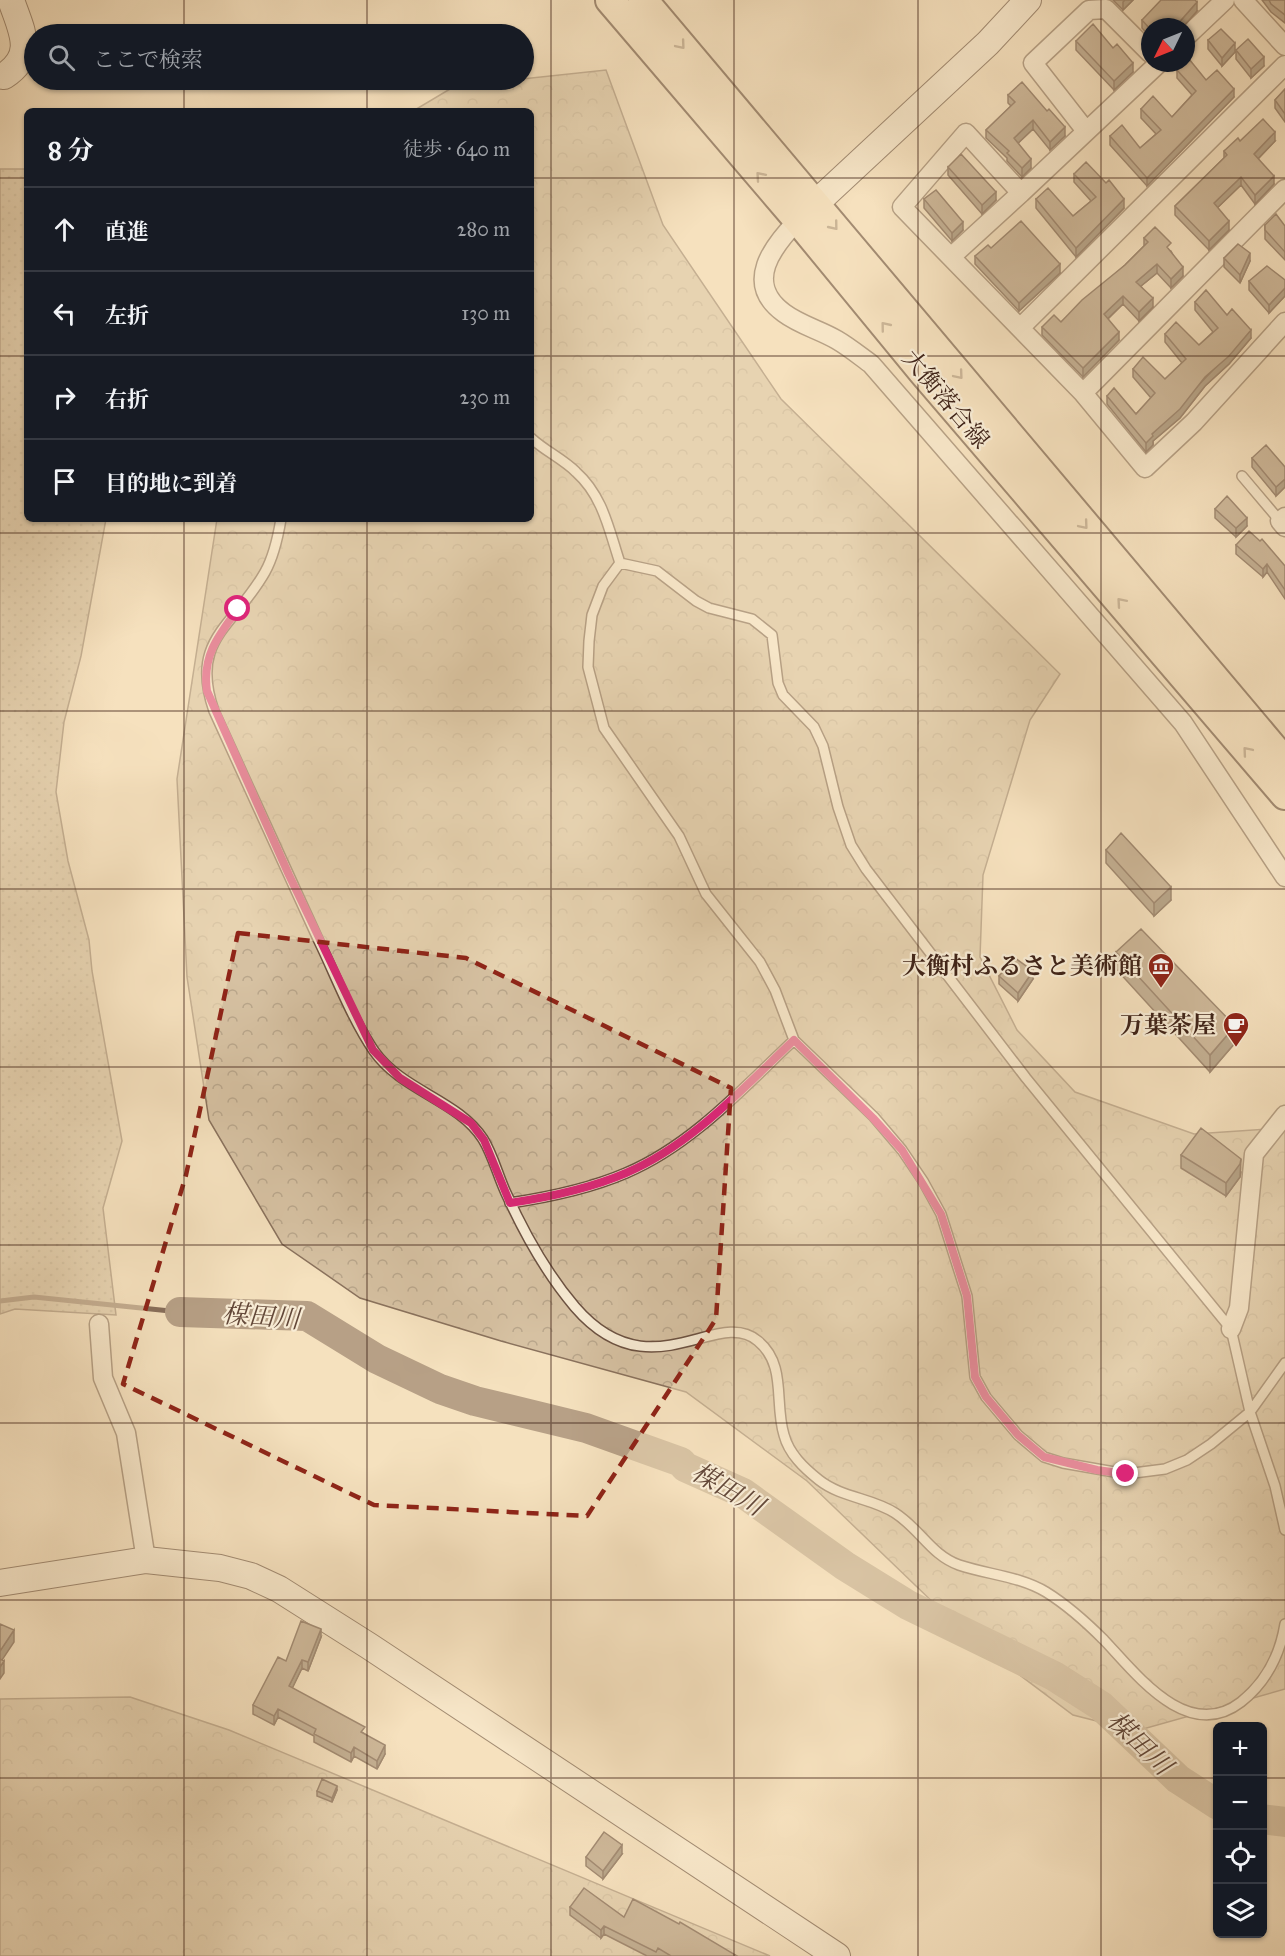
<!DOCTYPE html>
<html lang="ja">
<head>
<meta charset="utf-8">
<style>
  body { margin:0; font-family:"IM FELL Great Primer","Noto Serif JP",serif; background:#242831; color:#f1f3f6 }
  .controls { position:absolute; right:18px; bottom:18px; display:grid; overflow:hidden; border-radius:9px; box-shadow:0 2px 4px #0004 }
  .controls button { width:54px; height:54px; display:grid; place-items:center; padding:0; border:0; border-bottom:2px solid #363941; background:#171b24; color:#f1f3f6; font:30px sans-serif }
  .compass { position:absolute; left:1141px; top:18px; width:54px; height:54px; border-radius:50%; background:#171b24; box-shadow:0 2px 4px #0004; rotate:227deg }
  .stop { position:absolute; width:18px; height:18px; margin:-14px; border:4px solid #db2777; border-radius:50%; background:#fff }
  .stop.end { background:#db2777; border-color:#fff; box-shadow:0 2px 6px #0008 }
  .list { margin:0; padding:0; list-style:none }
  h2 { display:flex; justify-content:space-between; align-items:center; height:78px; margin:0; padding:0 24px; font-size:26px }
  h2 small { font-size:20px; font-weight:400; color:#9ea1a6 }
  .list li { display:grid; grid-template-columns:39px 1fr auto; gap:18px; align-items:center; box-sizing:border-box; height:84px; padding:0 24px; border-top:2px solid #363941 }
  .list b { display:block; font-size:22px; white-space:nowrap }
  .list em { font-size:20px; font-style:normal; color:#9ea1a6 }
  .icon { flex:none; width:33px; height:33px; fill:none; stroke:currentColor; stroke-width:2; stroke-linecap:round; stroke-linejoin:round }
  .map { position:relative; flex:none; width:1285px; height:1956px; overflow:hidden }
  .search { position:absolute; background:#171b24; box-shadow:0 2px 4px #0004; left:24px; top:24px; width:510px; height:66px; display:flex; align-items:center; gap:15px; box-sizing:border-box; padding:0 21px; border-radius:33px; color:#9ea1a6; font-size:22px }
  .panel { position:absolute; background:#171b24; box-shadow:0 2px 4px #0004; left:24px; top:108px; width:510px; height:414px; border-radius:9px }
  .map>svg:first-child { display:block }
  .green { fill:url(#green-dots); stroke:#8a725d; stroke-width:1.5 }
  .forest { fill:url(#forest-crowns); stroke:#8a725d; stroke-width:1.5 }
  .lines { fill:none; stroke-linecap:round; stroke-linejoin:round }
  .stream { stroke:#876e5a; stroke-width:5 }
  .river { stroke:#b7a086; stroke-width:30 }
  .lane-casing { stroke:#6c5242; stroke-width:12 }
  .street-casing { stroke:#6c5242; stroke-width:21 }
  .secondary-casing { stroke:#3f2318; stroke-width:28 }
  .primary-casing { stroke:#3f2318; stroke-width:32 }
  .lane { stroke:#f8ecd5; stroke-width:9 }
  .street { stroke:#f8ecd5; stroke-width:18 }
  .secondary { stroke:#f8ecd5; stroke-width:26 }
  .primary { stroke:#f5e1be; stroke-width:28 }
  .wall { fill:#88735f; stroke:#3f2318; stroke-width:1.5 }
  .shaded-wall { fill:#6f5e4d; stroke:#3f2318; stroke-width:1.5 }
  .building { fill:#9e866e; stroke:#3f2318; stroke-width:1.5 }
  .oneway { stroke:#9a826b }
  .route { stroke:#db2777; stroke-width:8 }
  .marked { fill:none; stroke:#8f2418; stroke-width:4.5; stroke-dasharray:12 8; stroke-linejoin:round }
  .grid { fill:none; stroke:#3f2318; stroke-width:1.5; stroke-opacity:0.55 }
  .labels { text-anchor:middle; stroke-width:4.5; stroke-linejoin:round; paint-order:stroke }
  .street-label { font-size:24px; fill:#3f2318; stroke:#f8ecd5 }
  .poi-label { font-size:24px; font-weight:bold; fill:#3f2318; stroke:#f8ecd5; text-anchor:end }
  .water-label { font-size:26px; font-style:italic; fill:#634839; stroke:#f8ecd5 }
</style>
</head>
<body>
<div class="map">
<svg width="1285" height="1956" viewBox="0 0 1285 1956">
  <defs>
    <pattern id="green-dots" width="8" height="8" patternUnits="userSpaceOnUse" patternTransform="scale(1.5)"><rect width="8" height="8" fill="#d6c1a2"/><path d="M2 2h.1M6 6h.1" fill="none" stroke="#b9a68b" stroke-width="1.8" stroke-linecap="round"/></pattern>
    <pattern id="forest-crowns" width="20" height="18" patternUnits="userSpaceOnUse" patternTransform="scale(1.5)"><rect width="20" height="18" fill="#d6c1a2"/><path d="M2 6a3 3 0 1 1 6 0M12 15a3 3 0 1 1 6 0" fill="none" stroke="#b9a68b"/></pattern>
  </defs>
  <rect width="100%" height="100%" fill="#f5e1be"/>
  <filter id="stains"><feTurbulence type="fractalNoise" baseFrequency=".00333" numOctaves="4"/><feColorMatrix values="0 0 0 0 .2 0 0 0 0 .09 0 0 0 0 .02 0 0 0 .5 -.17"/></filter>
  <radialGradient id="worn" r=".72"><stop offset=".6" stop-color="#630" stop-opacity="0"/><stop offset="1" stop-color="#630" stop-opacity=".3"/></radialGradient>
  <path class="green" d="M0 169H27V519H106L81 656 64 722 56 792 68 861 89 940 92 971 122 1141 103 1208 116 1315 15 1309 0 1314Z"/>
  <path class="forest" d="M606 70 663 225 781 399 1060 674 1030 720 983 875 980 957 1017 1030 1075 1092 1194 1134 1285 1128V1689L1136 1731 1073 1715 969 1637 807 1481 686 1392 501 1341 360 1298 282 1244 209 1120 187 977 177 779 217 519H531V111H413L455 86Z
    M130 1697 229 1730 770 1956H0V1699Z"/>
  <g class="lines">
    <path class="stream" d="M0 1301 34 1297 180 1312"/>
    <path class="river" d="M180 1312 307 1316 377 1359 440 1389 475 1401 586 1428 681 1462 685 1467 743 1493 845 1566 908 1605 1054 1676 1101 1706 1178 1779 1218 1805
      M1262 1819 1285 1822"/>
    <g class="lane-casing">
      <path id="lane" d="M531 438C545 451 563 459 576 472 603 496 609 530 620 563
        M1242 476 1280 521
        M281 519C278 537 274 556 265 572 234 627 189 639 214 711 249 786 283 863 318 939 336 976 351 1017 374 1051 402 1091 458 1100 483 1139 493 1155 498 1176 506 1193 524 1233 547 1274 575 1307 650 1394 717 1306 758 1341 787 1365 774 1403 784 1435 789 1454 804 1468 819 1480 842 1498 872 1498 895 1513 920 1529 931 1555 959 1565 989 1575 1019 1576 1046 1592 1067 1605 1087 1623 1104 1640 1137 1675 1188 1743 1241 1702 1266 1682 1280 1655 1285 1624
        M620 563 603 586 592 615 589 641 588 667 604 728 679 836 706 894 760 962 775 990 794 1040 874 1117 902 1150 923 1181 941 1214 967 1296 975 1377 986 1397 1018 1435 1044 1457 1063 1463 1126 1474 1165 1469 1187 1460 1211 1444 1250 1412 1285 1363
        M620 563 657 571 696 601 709 608 752 619 772 635 778 683 783 695 814 727 823 746 838 807 851 845 866 869 1026 1078 1231 1329 1250 1412 1275 1486 1285 1530
        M510 1203C550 1197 589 1189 626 1173 692 1145 743 1088 794 1040"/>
    </g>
    <g class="street-casing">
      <path id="street" d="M1243 0 1285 46
        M1186 37 1225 0
        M1159 63 1021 193 966 133 902 207 1083 393 1145 468 1194 422 1285 322
        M1086 131 1033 63 1089 10 1106 9 1150 53
        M798 220C773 246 743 283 784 313 800 325 820 330 837 340 849 347 860 356 871 364L1183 723 1285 877
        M951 257 1021 193
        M1020 328 1285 65
        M1083 393 1285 189
        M1285 517 1280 521 1285 527
        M99 1324 103 1378 126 1433 146 1560
        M1231 1329 1239 1308 1254 1154 1285 1115"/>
    </g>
    <g class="secondary-casing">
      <path id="secondary" d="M4 76C37 55 21 30 11 0
        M801 217 988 43 1028 0
        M0 1583 146 1560 220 1568 251 1576 279 1589 369 1646 837 1956"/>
    </g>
    <g class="primary-casing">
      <path id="primary" d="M610 0 798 220 923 372 1285 795
        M643 0 1285 762"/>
    </g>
    <use href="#lane" class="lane"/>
    <use href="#street" class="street"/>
    <use href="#secondary" class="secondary"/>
    <use href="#primary" class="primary"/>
  </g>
  <path class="wall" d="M1113 0H1133L1123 10Z
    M1262 0H1285V23L1271 12Z
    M1197 11 1183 27H1150V37L1142 28V20Z
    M1208 40 1235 52 1222 66 1208 49Z
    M1076 41 1113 48 1133 72 1114 90 1076 50Z
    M1236 50 1264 66 1251 78 1236 59Z
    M1177 70 1206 80 1234 97 1147 186 1110 145V136L1140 148 1156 134 1141 118V109L1172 117 1192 95 1177 78Z
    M1285 89V122L1275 108V100Z
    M1008 95 1065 136 1050 150 1033 129 1018 143 1031 168 1022 177 1007 161V158L986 138V130L1011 106 1008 103Z
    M1240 141H1275L1258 159 1274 184 1255 204 1241 185 1217 208 1229 230 1209 250 1175 215V206L1224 158V151Z
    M948 167 996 200 982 214 948 175Z
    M1074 174 1124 208 1076 257 1036 208V199L1073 216 1091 201 1074 182Z
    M924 199 963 230 952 241 924 208Z
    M1265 225 1285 226V260L1265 239Z
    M1144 238 1171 251 1183 276 1171 288 1157 273 1141 286 1153 307 1139 321 1123 304 1108 319 1119 340 1083 377 1042 335V327L1061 322 1125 265 1144 246Z
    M991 248 1060 273 1019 311 975 264V256Z
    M1224 258 1250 261 1240 283 1224 267Z
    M1285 280V296L1269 313 1249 290V281Z
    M1195 302 1227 315 1251 338 1229 364 1205 386 1180 418 1153 441V445L1146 452 1107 404V396L1136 414 1151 398 1133 377V369L1165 379 1182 363 1165 342V334L1199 345 1213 332 1195 310Z
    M1252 458 1285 467V487L1276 496 1252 467Z
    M1215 509 1247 526 1236 537 1215 518Z
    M1236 545 1285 566V599L1267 572 1263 577 1236 554Z
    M1106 850 1171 900 1154 916 1106 863Z
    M1116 952 1235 1043 1210 1072 1116 969Z
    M999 976 1033 979 1018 1001 999 984Z
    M1181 1155 1241 1172 1240 1177 1226 1196 1181 1168Z
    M321 1637 308 1671 302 1668 292 1688 365 1734 385 1754 377 1769 354 1756 351 1762 314 1742V1736L278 1717 274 1725 253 1714V1705L286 1661Z
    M337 1790 332 1802 317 1796V1791Z
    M622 1854 603 1879 586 1866V1857Z
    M570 1907 624 1917 737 1956H647L604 1934 601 1938 570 1915Z"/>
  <path class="shaded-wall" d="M1125 0H1133L1123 10V2Z
    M1197 2V11L1183 27H1175Z
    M1235 43V52L1222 66V58Z
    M1264 57V66L1251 78V69Z
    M1133 63V72L1114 90V81Z
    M1234 89V97L1147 186V178Z
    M1033 120V129L1014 147V138Z
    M1065 127V136L1050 150V142Z
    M1275 132V141L1254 163V154Z
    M1031 159V168L1022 177V168Z
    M1274 176V184L1255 204V195Z
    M1241 177V185L1214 211V203Z
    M996 192V200L982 214V205Z
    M1124 199V208L1076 257V248Z
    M1229 221V230L1209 250V241Z
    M963 222V230L952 241V233Z
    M1250 253V261L1240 283V275Z
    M1060 264V273L1019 311V303Z
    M1157 264V273L1136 290V282Z
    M1183 267V276L1171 288V279Z
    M1285 288V296L1269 313V305Z
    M1123 296V304L1104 322V314Z
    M1153 298V307L1139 321V312Z
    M1251 330V338L1229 364 1205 386 1180 418 1153 441V445L1146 452V443L1152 434Z
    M1119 332V340L1083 377V368Z
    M1285 479V487L1276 496V487Z
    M1247 518V526L1236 537V528Z
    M1267 564V572L1263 577V569Z
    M1171 887V900L1154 916V903Z
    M1033 971V979L1018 1001V993Z
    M1235 1026V1043L1210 1072V1055Z
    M1241 1159 1240 1177 1226 1196V1183Z
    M321 1629V1637L308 1671V1662Z
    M14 1630V1642L0 1663V1651Z
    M302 1660V1668L289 1695V1686Z
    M4 1661V1673L0 1679V1667Z
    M278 1709V1717L274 1725V1716Z
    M385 1745V1754L377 1769V1761Z
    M354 1747V1756L351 1762V1753Z
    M337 1786V1790L332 1802V1798Z
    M622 1845V1854L603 1879V1871Z
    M604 1926V1934L601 1938V1930Z"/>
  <path class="building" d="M1161 0H1195L1197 2 1175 27H1150V29L1142 20Z
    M1269 0H1285V15L1271 4Z
    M1093 24 1113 48 1117 44 1133 63 1114 81 1076 41Z
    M1221 29 1235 43 1222 58 1208 40Z
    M1248 39 1264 57 1251 69 1236 50Z
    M1189 59 1206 80 1217 70 1234 89 1147 178 1110 136 1122 125 1140 148 1161 130 1141 109 1153 96 1172 117 1196 91 1177 70 1184 63H1186V62Z
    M1022 82 1047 111 1049 109 1065 127 1050 142 1033 120 1014 138 1031 159 1022 168 1007 153 1009 151 986 130 1015 102 1008 95Z
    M1285 89V114L1275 100Z
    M1263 119 1275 132 1254 154 1274 176 1255 195 1241 177 1214 203 1229 221 1209 241 1175 206 1227 155 1224 151 1238 138 1240 141Z
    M961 154 996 192 982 205 948 167Z
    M1086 162 1106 183 1109 180 1124 199 1076 248 1036 199 1048 188 1073 216 1096 197 1074 174Z
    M936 190 963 222 952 233 924 199Z
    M1276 214 1285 226V252L1265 230V225Z
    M1021 221 1060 264 1019 303 975 256 988 245 991 248Z
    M1155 227 1171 243 1167 247 1183 267 1171 279 1157 264 1136 282 1153 298 1139 312 1123 296 1104 314 1119 332 1083 368 1042 327 1054 315 1061 322 1082 300 1125 265 1148 242 1144 238Z
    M1238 244 1250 253 1240 275 1224 258Z
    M1267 266 1285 280V288L1269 305 1249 281Z
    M1206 290 1227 315 1232 309 1251 330 1229 356 1205 377 1180 409 1152 434 1153 436 1146 443 1107 396 1114 388 1136 414 1155 393 1133 369 1143 357 1165 379 1186 359 1165 334 1176 322 1199 345 1218 328 1195 302Z
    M1266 445 1285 467V479L1276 487 1252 458Z
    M1227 496 1247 518 1236 528 1215 509Z
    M1249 531 1260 541 1262 539 1285 566V590L1267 564 1263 569 1236 545Z
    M1121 833 1171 887 1154 903 1106 850Z
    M1141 929 1235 1026 1210 1055 1116 952Z
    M1015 958 1033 971 1018 993 999 976Z
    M1201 1128 1241 1159 1240 1164 1226 1183 1181 1155Z
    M301 1621 321 1629 308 1662 302 1660 289 1686 365 1727 361 1732 385 1745 377 1761 354 1747 351 1753 314 1734 316 1729 278 1709 274 1716 253 1705 278 1657 286 1661Z
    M0 1624 14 1630 0 1651Z
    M0 1659 4 1661 0 1667Z
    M322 1779 337 1786 332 1798 317 1791Z
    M604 1832 622 1845 603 1871 586 1857Z
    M584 1888 624 1917 633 1899 679 1924 680 1922 737 1956H671L658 1948 656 1952 604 1926 601 1930 570 1907Z"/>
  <defs><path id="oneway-chevron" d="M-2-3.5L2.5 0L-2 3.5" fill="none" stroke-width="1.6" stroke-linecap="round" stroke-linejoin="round" transform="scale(1.5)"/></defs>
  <g class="oneway">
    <use href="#oneway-chevron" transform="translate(681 45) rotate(50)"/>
    <use href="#oneway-chevron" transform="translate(760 176) rotate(-131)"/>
    <use href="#oneway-chevron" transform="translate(834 226) rotate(51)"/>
    <use href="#oneway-chevron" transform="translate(885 326) rotate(-129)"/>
    <use href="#oneway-chevron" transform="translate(959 375) rotate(50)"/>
    <use href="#oneway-chevron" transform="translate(1084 525) rotate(50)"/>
    <use href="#oneway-chevron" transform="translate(1121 602) rotate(-131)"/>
    <use href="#oneway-chevron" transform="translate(1247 751) rotate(-130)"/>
  </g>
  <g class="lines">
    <path class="route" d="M238 609C218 636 202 656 207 691L289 875 373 1050 400 1078 471 1123 484 1140 510 1203C550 1197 589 1189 626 1173 692 1145 743 1088 794 1040L873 1118 902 1150 941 1214 967 1296 975 1377 986 1397 1018 1435 1044 1457 1097 1470 1126 1474"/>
  </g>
  <path d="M0 0H1285V1956H0ZM238 933 466 958 731 1088 716 1319 587 1516 374 1505 123 1384 186 1175Z" fill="#f5e1be" fill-opacity=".55" fill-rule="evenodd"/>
  <path class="marked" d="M238 933 466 958 731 1088 716 1319 587 1516 374 1505 123 1384 186 1175Z"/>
  <path class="grid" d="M184 0V34M367 0V34M551 0V1956M734 0V1956M918 0V1956M1101 0V1956M184 80V111M367 80V111M0 178H27M531 178H1285M0 356H27M531 356H1285M184 519V1956M367 519V1956M0 533H1285M0 711H1285M0 889H1285M0 1067H1285M0 1245H1285M0 1423H1285M0 1600H1285M0 1778H1218M1262 1778H1285"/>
  <defs>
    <g id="museum-pin" transform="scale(1.35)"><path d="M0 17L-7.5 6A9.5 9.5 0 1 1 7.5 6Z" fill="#8f2418" stroke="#f8ecd5"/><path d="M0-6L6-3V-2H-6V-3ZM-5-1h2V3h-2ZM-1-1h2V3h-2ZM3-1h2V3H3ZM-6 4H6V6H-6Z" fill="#fff"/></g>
    <g id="cafe-pin" transform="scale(1.35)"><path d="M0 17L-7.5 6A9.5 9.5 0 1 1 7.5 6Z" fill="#8f2418" stroke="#f8ecd5"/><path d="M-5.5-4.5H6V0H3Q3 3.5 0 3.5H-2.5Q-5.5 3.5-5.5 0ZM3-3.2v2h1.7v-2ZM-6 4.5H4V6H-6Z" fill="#fff"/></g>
  </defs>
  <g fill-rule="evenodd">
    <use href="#museum-pin" x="1161" y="966"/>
    <use href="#cafe-pin" x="1236" y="1025"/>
  </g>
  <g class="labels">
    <g class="street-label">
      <text transform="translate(946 399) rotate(50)" y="8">大衡落合線</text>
    </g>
    <g class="poi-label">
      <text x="1142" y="974">大衡村ふるさと美術館</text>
      <text x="1216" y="1033">万葉茶屋</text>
    </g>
    <g class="water-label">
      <text transform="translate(261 1316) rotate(4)" y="9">楳田川</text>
      <text transform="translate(728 1489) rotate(30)" y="9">楳田川</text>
      <text transform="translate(1140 1743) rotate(44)" y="9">楳田川</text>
    </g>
  </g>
  <rect width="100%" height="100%" filter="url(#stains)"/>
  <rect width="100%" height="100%" fill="url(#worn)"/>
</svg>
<div class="controls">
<button>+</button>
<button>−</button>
<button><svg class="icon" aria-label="locate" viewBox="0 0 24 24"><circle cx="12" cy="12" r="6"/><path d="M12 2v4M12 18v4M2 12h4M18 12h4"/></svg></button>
<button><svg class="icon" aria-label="layers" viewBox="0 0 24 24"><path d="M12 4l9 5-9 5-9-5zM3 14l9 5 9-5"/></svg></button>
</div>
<svg class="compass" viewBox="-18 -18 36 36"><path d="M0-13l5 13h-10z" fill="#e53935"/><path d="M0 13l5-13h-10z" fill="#9ea1a6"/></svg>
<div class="stop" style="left:238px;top:609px"></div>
<div class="stop end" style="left:1126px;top:1474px"></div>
<div class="search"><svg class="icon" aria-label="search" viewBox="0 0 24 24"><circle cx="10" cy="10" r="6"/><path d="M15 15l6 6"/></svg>ここで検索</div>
<section class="panel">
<h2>8 分<small>徒歩 · 640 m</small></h2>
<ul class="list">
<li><svg class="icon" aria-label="ahead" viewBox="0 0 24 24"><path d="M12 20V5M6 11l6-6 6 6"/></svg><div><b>直進</b></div><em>280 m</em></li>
<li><svg class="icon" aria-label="left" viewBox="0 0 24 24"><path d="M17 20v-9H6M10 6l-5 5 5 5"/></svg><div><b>左折</b></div><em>130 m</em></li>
<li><svg class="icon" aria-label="right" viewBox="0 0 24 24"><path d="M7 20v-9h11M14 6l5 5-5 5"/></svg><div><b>右折</b></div><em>230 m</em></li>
<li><svg class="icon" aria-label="arrive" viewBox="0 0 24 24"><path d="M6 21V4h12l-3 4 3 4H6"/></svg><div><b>目的地に到着</b></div></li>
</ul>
</section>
</div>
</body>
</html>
